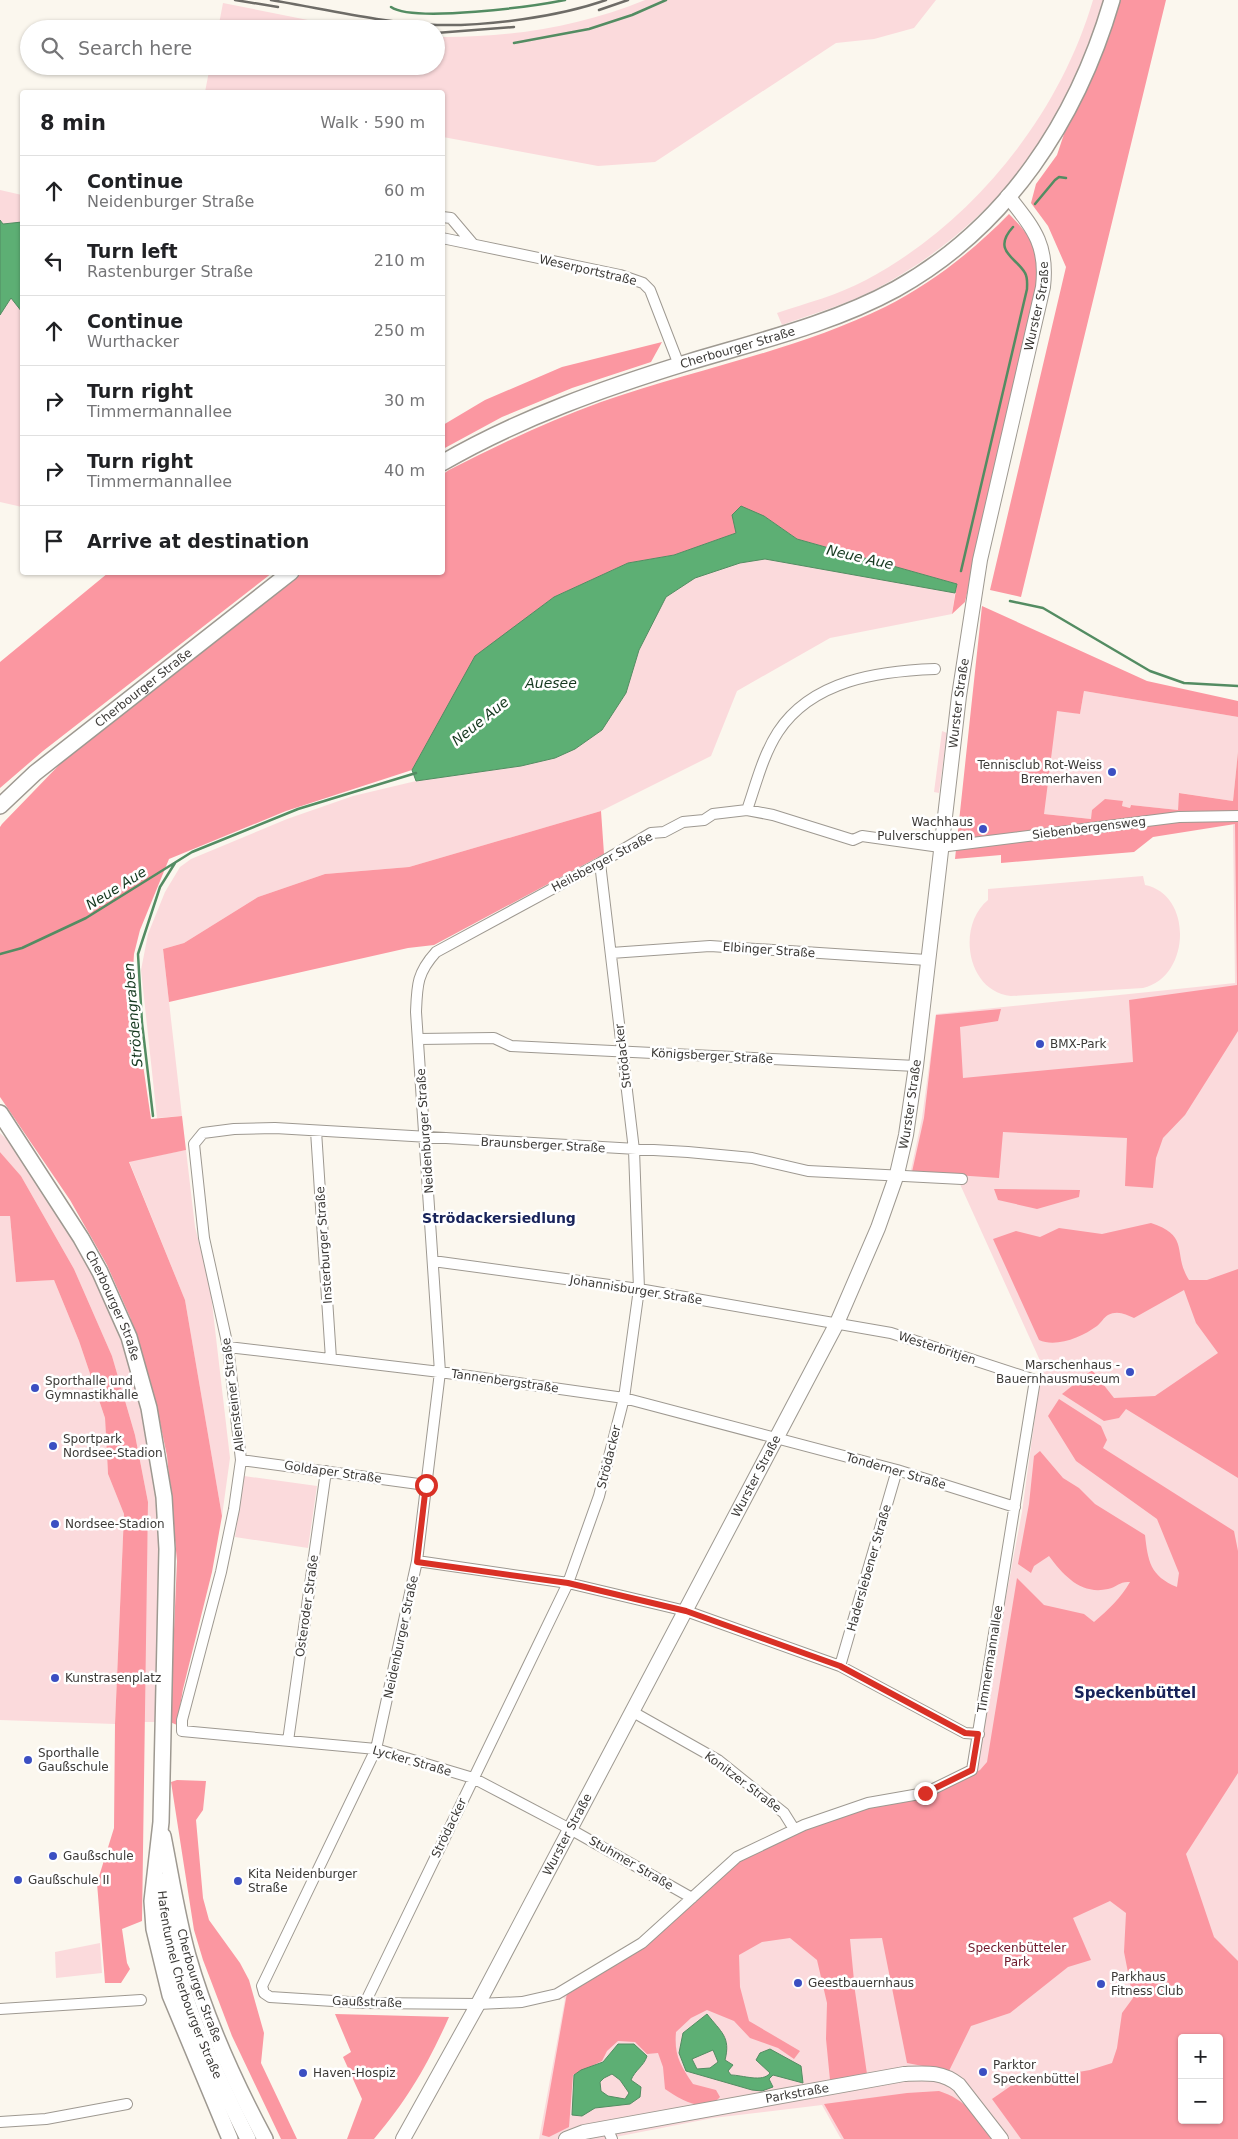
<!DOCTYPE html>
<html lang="en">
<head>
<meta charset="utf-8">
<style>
  body { margin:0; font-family:"DejaVu Sans",sans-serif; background:#f2f2f2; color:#202124 }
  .controls { position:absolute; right:15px; bottom:15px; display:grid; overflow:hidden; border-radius:5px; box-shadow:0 1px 4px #0004 }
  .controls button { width:45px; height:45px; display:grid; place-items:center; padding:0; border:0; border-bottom:1px solid #e0e0e0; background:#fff; color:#202124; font:25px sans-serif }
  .stop { position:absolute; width:15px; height:15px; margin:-11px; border:4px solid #d93025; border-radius:50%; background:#fff }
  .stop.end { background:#d93025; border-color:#fff; box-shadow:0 1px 5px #0008 }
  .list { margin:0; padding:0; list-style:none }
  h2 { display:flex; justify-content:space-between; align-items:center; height:65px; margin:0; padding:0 20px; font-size:21px }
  h2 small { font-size:16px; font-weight:400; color:#757577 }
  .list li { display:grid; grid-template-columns:32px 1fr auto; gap:15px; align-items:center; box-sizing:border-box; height:70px; padding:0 20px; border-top:1px solid #e0e0e0 }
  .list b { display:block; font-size:19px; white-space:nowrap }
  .list p { margin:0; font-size:16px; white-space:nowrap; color:#757577 }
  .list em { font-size:16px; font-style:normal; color:#757577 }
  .icon { flex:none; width:28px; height:28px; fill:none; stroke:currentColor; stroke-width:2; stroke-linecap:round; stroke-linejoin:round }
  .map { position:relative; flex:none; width:1238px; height:2139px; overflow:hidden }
  .search { position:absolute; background:#fff; box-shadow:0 1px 4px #0004; left:20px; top:20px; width:425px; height:55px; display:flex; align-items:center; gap:12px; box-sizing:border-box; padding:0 18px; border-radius:28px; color:#757577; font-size:19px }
  .panel { position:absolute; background:#fff; box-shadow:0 1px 4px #0004; left:20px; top:90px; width:425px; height:485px; border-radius:5px }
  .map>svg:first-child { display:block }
  .green { fill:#fbdadc; fill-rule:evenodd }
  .forest { fill:#fb97a1; fill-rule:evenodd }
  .water { fill:#5daf74; stroke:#538c62; fill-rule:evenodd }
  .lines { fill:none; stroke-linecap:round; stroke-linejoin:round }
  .stream { stroke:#538c62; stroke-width:2.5 }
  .street-casing { stroke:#9e9991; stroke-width:12 }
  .secondary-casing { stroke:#9e9991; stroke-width:16 }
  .primary-casing { stroke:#9e9991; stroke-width:18 }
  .street { stroke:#fff; stroke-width:10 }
  .secondary { stroke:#fff; stroke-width:14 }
  .primary { stroke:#fff; stroke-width:15 }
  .rail { stroke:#6e6c67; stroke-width:2.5 }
  .route { stroke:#d93025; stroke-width:6 }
  .poi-dot { fill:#3b4fc2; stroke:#fff; stroke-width:2 }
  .labels { text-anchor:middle; stroke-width:5; stroke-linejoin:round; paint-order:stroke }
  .street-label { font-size:12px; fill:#3c3a37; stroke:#fff }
  .poi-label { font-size:12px; fill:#3c3a37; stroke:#fff; text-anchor:start }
  .park-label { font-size:12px; fill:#6e172a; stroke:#fff }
  .water-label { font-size:14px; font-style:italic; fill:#15381f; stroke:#fff }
  .neighbourhood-label { font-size:14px; font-weight:bold; fill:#18235a; stroke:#fff }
  .quarter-label { font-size:15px; font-weight:bold; fill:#18235a; stroke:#fff }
</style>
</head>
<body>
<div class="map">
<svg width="1238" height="2139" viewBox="0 0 1238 2139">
  <rect width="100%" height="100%" fill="#fbf7ee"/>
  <path class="green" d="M645 0H936L914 28 874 39 836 43 655 162 598 166 443 137 442 92H205L210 66H436V37C508 38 579 27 645 0Z
    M1093 0H1104C1097 22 1091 46 1081 68 1037 166 969 240 874 290 845 305 812 314 782 325L777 313C807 303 838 295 866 280 973 223 1059 116 1093 0Z
    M223 3 353 29H218Z
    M0 190 22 195V507L0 502Z
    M765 559 955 593 952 614 830 638 737 691 711 756 601 811 409 867 325 874 258 897 184 943 163 949 182 1116 157 1118 141 970 148 934 165 892 180 867 191 859 287 819 353 796 416 781 521 766 555 758 575 749 602 730 626 693 639 650 666 597 695 578 740 563Z
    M1084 691 1238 717V752L1233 801 1180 793 1178 810 1131 805 1130 808 1122 806 1123 801 1091 819 1044 814 995 697 1080 714Z
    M942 731 947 733 939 793 934 792Z
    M1238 783V2139H841L822 2105 713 2118 605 2139H539L565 1999 560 1995 925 1794 973 1771 1022 1512 1042 1365 959 1182 909 1179 922 1118 936 1014 1235 983 1233 827ZM1182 2038H1219V2120H1182Z
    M1143 876 1145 885C1194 895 1190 978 1143 988L1011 996C967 992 956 926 988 900V889Z
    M0 1133 13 1145 36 1177 92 1270 127 1356 141 1400 152 1452 160 1531 157 1722H143L148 1502 135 1435 112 1356 74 1269 21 1176 0 1152Z
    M186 1150 195 1227 210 1286 230 1458 222 1516 185 1300 129 1161Z
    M0 1216H10L16 1281 54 1280 79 1341 105 1418 108 1474 124 1514 115 1724 0 1720Z
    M244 1476 317 1486 308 1548 235 1537Z
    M100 1943 102 1973 56 1978 55 1952Z"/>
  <path class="forest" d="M1118 0H1166L1021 597 990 590 1066 267 1048 226 1031 203 1036 184 1057 155 1064 134 1101 58Z
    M1009 214C1040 246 1037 249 1038 293L965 602 952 614 957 584 797 539 764 516 736 533 674 555 628 563 554 597 476 656 412 770 286 811 169 859 140 930 134 954 133 970 137 1024 151 1119 182 1116 186 1150 129 1162 185 1300 222 1516 212 1572 183 1689 177 1725 170 1722 177 1561 167 1456 157 1408 130 1317 107 1265 70 1200 0 1097V827L2 824 62 762 302 573 442 572 443 474 449 470C498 445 548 421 601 402 695 369 795 351 885 307 931 284 973 251 1009 214Z
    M662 342 651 362 572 388 502 417 443 449V425L485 400 562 367Z
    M108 573H272L43 751 0 788V662Z
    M982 606 1147 681 1238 701V717L1084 691 1080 714 1057 711 1044 814 1091 819 1092 810 1105 799 1123 801 1122 806 1130 808 1131 805 1178 810 1179 793 1233 801 1238 752V1031L1185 1115 1163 1138 1156 1158 1153 1188 1125 1186 1127 1138 1003 1132 999 1178 912 1172 924 1118 936 1015 1001 1009 998 1021 960 1027 963 1078 1133 1062 1129 1000 1237 985 1235 824 1153 837 1134 852 1001 863V855L955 859Z
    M601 811 604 854 434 945 408 948 169 1002 163 949 184 943 258 897 325 874 409 867Z
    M0 1152 21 1176 74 1269 112 1356 135 1435 148 1502 142 1921 122 1929 127 1963 130 1969 121 1983H105L97 1883 114 1828 115 1724 124 1514 108 1474 105 1418 79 1341 54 1280 16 1282 10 1216H0Z
    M994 1189 1080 1190 1079 1197 1037 1209 998 1200Z
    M1151 1223C1191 1236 1172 1253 1189 1280H1207L1238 1269V1478L1126 1409 1119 1418 1104 1421 1062 1394 1092 1370 1114 1398 1155 1396 1218 1353 1196 1323 1184 1290 1134 1318C1126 1314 1117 1310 1108 1315 1104 1317 1101 1323 1097 1326 1082 1337 1056 1348 1039 1340L993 1239 1016 1231 1040 1237 1059 1228 1102 1234Z
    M1059 1399 1101 1426 1107 1440 1103 1448 1234 1531 1238 1551V1773L1186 1854 1214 1937 1238 1961V2139H1021L992 2099 1015 2083 1090 2070 1112 2063 1117 2048 1122 2013 1133 1998 1124 1952 1126 1913 1110 1901 1073 1918 1091 1960 1068 1967 1010 2013 971 2026 949 2071 907 2063 882 1938 850 1939 855 1991 867 2074 830 2080 826 2039 827 2003 817 1960 790 1938 762 1942 739 1955 740 1987 749 2021 800 2051 794 2059 778 2048 750 2038 734 2021 707 2010 691 2018 676 2032C674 2055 680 2065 693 2084L716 2090 720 2097C705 2115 679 2099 665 2089L663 2067 658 2053 647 2054 635 2042 618 2041 607 2051 602 2061 573 2075 569 2127 549 2137 542 2135 567 1993 646 1945 738 1859 795 1832 869 1807 926 1796 980 1770 987 1762 1017 1578 1044 1605 1084 1614 1094 1622C1108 1610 1121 1598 1130 1582 1120 1581 1117 1587 1108 1589 1081 1595 1064 1576 1049 1556L1034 1566 1031 1573 1018 1564 1029 1504 1034 1456 1040 1451 1063 1478 1079 1488 1095 1504 1145 1535C1148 1561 1150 1576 1177 1587L1179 1573 1157 1519 1076 1461 1048 1416ZM1182 2038H1219V2120H1182Z
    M177 1780 206 1781 203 1810 196 1820 203 1898 209 1920 240 1963 249 1980 264 2033 261 2063 297 2139H281L232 2036 203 1960 194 1930 171 1782Z
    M335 2014 449 2017C428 2064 408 2099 374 2139H347L362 2099 343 2057 351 2052Z
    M939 2091C965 2099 979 2118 995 2139H844L824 2104 907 2093Z"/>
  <path class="water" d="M0 220 3 224 22 222V312L11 298 0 315Z
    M741 506 764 516 797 539 957 584 955 593 765 559 740 563 695 578 666 597 639 650 626 693 602 730 575 749 555 758 521 766 416 781 412 770 475 656 554 597 628 563 674 555 736 533 732 515Z
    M707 2014C721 2032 731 2037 725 2060L733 2065 728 2071 731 2075C742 2075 763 2083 770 2073L756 2060 760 2053 770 2049 801 2066 803 2083 773 2075 769 2079 773 2087 762 2091 752 2090 686 2071 679 2053 683 2033ZM713 2050 718 2062 710 2068 697 2069 692 2059Z
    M618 2044H634L647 2056C644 2066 635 2070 631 2080L641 2087 640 2097 630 2104 595 2108 582 2116 572 2115 574 2075 581 2070 603 2062ZM612 2074 620 2080 629 2093 625 2099 608 2096 601 2091 600 2082 604 2078Z"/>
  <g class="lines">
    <path class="stream" d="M391 7C414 23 535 6 565 0
      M514 43 589 29 632 15 666 0
      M1035 204 1055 180 1059 177 1066 178
      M961 571 1027 289C1027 284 1028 278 1025 273 1017 258 991 251 1013 227
      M1010 601 1043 608 1150 671 1184 683 1238 686
      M0 954 22 948 86 918 192 852 298 809 416 773
      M153 1116 142 1023 138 954 160 887 175 863"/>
    <g class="street-casing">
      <path id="street" d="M442 217 451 218 473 244
        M442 238 620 275 643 283 650 290 679 365
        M747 810C756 784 763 755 778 732 812 680 879 671 935 669
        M611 953 710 946 927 960
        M419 1039 494 1038 511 1046 916 1066
        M316 1131 331 1359
        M433 1261 639 1289 891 1333 1035 1380 972 1770 925 1793 868 1803 804 1825 737 1857 642 1943 557 1994 522 2002 478 2004 365 2003 270 1997 264 1993 262 1986 376 1749 417 1561 440 1372 416 1012C417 985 417 973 436 952L600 863 651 833 664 832 683 822 704 820 713 814 747 810 773 815 853 840 862 836 940 847 1179 817 1238 816
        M228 1347 440 1372 624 1398 897 1470 1015 1507
        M241 1460 426 1485
        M417 1561 568 1583 686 1611 840 1666 965 1733 979 1734
        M840 1666 897 1470
        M633 1712 718 1760 784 1813 794 1829
        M288 1741 326 1471
        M692 1898 570 1829 473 1778 376 1749 182 1731V1720L221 1572 234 1509 241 1460 228 1347 204 1238 194 1144 203 1133 234 1129 275 1128 688 1152 752 1158 808 1171 962 1179
        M365 2003 568 1583 599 1496 624 1398 639 1289 634 1150 600 863
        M0 2009 141 2000
        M0 2122 46 2119 127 2104
        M607 2128 612 2139"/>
    </g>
    <g class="secondary-casing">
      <g id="secondary">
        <path id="s1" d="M403 2139 478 2004 837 1323 878 1228 897 1174 906 1135 916 1066 959 696 980 560 1043 287C1048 244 1033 228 1008 196"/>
        <path id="s2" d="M566 2139 584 2132 904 2074C925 2073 942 2071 959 2085L1001 2139"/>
      </g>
    </g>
    <g class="primary-casing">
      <g id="primary">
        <path id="s3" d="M442 463C520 418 604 388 689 362 759 341 832 324 896 289 1007 227 1077 120 1112 0"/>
        <path id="s4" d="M0 806 35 773 291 572"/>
        <path id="s5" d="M0 1113 81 1238 100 1272 129 1337 149 1408 164 1497 167 1549 161 1822 152 1901 154 1929 170 1995 230 2139"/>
        <path id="s6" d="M163 1836C171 1876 177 1917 188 1956 206 2019 234 2081 265 2139"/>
        <path id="s7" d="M161 1881C167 1973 207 2057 248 2139"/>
      </g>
    </g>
    <use href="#street" class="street"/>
    <use href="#secondary" class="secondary"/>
    <use href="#primary" class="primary"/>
    <path class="rail" d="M235 0 278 7
      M271 0C325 9 382 23 437 25 488 26 558 17 606 0
      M599 10 628 0
      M369 24 394 29
      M436 33 514 27"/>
  </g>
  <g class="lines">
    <path class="route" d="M426 1485 417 1562 568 1583 686 1611 840 1666 965 1733 978 1734 972 1770 925 1793"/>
  </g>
  <g class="poi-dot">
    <circle cx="1112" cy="772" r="5"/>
    <circle cx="983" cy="829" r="5"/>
    <circle cx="1040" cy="1044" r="5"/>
    <circle cx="1130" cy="1372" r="5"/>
    <circle cx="35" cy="1388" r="5"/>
    <circle cx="53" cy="1446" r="5"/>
    <circle cx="55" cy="1524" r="5"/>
    <circle cx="55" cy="1678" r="5"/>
    <circle cx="28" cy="1760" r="5"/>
    <circle cx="53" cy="1856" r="5"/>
    <circle cx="18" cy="1880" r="5"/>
    <circle cx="238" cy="1881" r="5"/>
    <circle cx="798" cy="1983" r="5"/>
    <circle cx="1101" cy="1984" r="5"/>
    <circle cx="983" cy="2072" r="5"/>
    <circle cx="303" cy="2073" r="5"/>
  </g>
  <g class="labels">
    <g class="street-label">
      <text transform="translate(588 270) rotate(13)" y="4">Weserportstraße</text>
      <text dy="4" stroke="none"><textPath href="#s1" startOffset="1965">Wurster Straße</textPath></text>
      <text dy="4" stroke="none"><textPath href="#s3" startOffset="318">Cherbourger Straße</textPath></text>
      <text dy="4" stroke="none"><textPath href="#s4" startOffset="186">Cherbourger Straße</textPath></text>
      <text dy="4" stroke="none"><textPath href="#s1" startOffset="1560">Wurster Straße</textPath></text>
      <text transform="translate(1089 828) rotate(-7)" y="4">Siebenbergensweg</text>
      <text transform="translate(602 862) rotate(-28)" y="4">Heilsberger Straße</text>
      <text transform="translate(769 950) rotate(4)" y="4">Elbinger Straße</text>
      <text transform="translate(623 1056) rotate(-97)" y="4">Strödacker</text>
      <text transform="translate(712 1056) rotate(3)" y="4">Königsberger Straße</text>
      <text dy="4" stroke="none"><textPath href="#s1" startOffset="1156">Wurster Straße</textPath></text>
      <text transform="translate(425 1131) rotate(-94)" y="4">Neidenburger Straße</text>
      <text transform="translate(543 1145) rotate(3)" y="4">Braunsberger Straße</text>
      <text transform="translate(324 1245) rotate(-94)" y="4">Insterburger Straße</text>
      <text transform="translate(636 1290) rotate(9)" y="4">Johannisburger Straße</text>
      <text dy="4" stroke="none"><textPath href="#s5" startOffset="224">Cherbourger Straße</textPath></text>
      <text transform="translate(937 1348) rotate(18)" y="4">Westerbritjen</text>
      <text transform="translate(505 1381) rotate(8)" y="4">Tannenbergstraße</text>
      <text transform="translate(233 1395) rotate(-97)" y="4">Allensteiner Straße</text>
      <text transform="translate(609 1457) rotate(-76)" y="4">Strödacker</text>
      <text transform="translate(896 1471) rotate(16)" y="4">Tonderner Straße</text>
      <text transform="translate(333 1472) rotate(8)" y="4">Goldaper Straße</text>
      <text dy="4" stroke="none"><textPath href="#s1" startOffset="751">Wurster Straße</textPath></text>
      <text transform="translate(869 1568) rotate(-74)" y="4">Haderslebener Straße</text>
      <text transform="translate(307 1606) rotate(-82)" y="4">Osteroder Straße</text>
      <text transform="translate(401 1637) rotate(-78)" y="4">Neidenburger Straße</text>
      <text transform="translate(990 1659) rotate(-81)" y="4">Timmermannallee</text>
      <text transform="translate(412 1761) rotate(16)" y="4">Lycker Straße</text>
      <text transform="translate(743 1782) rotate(37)" y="4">Konitzer Straße</text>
      <text transform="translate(449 1828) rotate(-64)" y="4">Strödacker</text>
      <text dy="4" stroke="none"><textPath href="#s1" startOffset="346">Wurster Straße</textPath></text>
      <text transform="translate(631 1863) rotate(30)" y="4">Stuhmer Straße</text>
      <text dy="4" stroke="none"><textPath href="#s7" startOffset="108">Hafentunnel Cherbourger Straße</textPath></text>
      <text dy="4" stroke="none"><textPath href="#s6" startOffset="154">Cherbourger Straße</textPath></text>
      <text transform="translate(367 2002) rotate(2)" y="4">Gaußstraße</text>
      <text dy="4" stroke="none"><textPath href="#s2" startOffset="236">Parkstraße</textPath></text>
    </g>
    <g class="poi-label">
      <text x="1102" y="769" text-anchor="end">Tennisclub Rot-Weiss<tspan x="1102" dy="14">Bremerhaven</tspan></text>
      <text x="973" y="826" text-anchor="end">Wachhaus<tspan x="973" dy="14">Pulverschuppen</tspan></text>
      <text x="1050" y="1048">BMX-Park</text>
      <text x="1120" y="1369" text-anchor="end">Marschenhaus -<tspan x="1120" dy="14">Bauernhausmuseum</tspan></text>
      <text x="45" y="1385">Sporthalle und<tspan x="45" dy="14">Gymnastikhalle</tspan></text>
      <text x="63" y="1443">Sportpark<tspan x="63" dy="14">Nordsee-Stadion</tspan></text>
      <text x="65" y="1528">Nordsee-Stadion</text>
      <text x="65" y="1682">Kunstrasenplatz</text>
      <text x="38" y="1757">Sporthalle<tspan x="38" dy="14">Gaußschule</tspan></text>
      <text x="63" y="1860">Gaußschule</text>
      <text x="248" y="1878">Kita Neidenburger<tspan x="248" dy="14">Straße</tspan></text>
      <text x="28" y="1884">Gaußschule II</text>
      <text x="1111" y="1981">Parkhaus<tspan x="1111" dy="14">Fitness Club</tspan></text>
      <text x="808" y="1987">Geestbauernhaus</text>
      <text x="993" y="2069">Parktor<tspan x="993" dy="14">Speckenbüttel</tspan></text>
      <text x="313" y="2077">Haven-Hospiz</text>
    </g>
    <g class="park-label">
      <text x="1017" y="1952">Speckenbütteler<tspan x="1017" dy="14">Park</tspan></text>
    </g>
    <g class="water-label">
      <text transform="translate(860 557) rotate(13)" y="5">Neue Aue</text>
      <text x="551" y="688">Auesee</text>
      <text transform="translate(480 721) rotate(-39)" y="5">Neue Aue</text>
      <text transform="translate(116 888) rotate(-32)" y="5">Neue Aue</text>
      <text transform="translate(133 1015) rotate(-95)" y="5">Strödengraben</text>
    </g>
    <g class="neighbourhood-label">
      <text x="499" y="1223">Strödackersiedlung</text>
    </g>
    <g class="quarter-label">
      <text x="1135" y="1698">Speckenbüttel</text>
    </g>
  </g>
</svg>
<div class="controls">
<button>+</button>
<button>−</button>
</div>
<div class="stop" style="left:426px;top:1485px"></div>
<div class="stop end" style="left:925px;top:1793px"></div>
<div class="search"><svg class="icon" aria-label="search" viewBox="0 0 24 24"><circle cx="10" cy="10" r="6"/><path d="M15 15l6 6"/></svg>Search here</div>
<section class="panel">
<h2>8 min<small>Walk · 590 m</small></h2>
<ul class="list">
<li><svg class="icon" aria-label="ahead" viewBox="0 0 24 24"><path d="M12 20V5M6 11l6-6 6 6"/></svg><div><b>Continue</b><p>Neidenburger Straße</p></div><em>60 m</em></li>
<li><svg class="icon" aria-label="left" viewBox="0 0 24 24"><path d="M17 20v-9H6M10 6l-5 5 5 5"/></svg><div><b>Turn left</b><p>Rastenburger Straße</p></div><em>210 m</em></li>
<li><svg class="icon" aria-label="ahead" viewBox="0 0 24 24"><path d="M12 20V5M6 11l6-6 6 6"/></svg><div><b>Continue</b><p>Wurthacker</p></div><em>250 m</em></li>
<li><svg class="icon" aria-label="right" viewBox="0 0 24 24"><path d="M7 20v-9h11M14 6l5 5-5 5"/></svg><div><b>Turn right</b><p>Timmermannallee</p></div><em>30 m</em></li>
<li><svg class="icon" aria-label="right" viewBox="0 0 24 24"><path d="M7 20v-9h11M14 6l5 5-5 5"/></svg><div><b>Turn right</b><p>Timmermannallee</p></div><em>40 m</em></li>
<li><svg class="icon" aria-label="arrive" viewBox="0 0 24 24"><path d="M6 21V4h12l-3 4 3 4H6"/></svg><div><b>Arrive at destination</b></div></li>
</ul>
</section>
</div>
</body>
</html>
